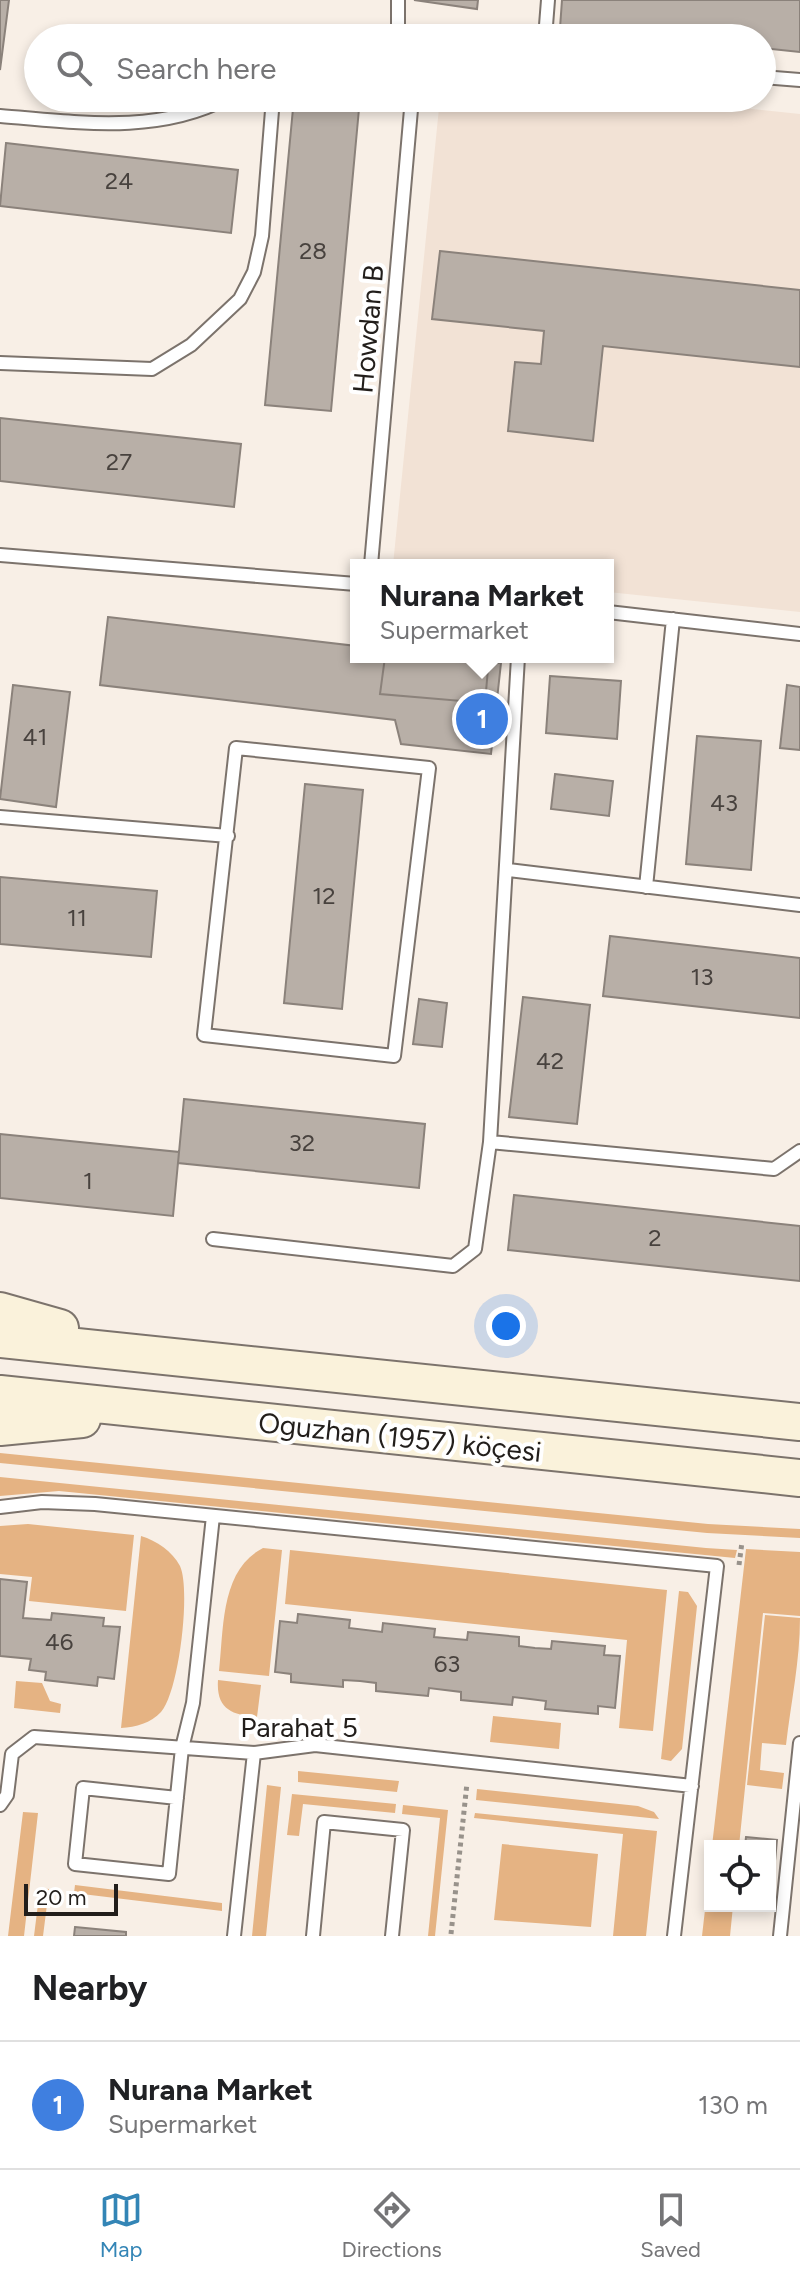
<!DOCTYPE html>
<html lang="en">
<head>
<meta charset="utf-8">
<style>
  body { margin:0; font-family:Figtree,sans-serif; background:#f2f2f2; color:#202124 }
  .controls { position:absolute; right:24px; bottom:24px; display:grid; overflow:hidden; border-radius:0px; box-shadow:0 4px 12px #0003 }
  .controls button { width:72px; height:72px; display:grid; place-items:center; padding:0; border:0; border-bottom:2px solid #e0e0e0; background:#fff; color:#202124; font:40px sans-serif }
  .scale { position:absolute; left:24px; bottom:20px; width:94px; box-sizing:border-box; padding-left:8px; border:4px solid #221e1b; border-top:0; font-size:22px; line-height:28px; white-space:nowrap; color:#221e1b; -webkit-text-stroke:6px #fff; paint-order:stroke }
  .you { position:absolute; left:506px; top:1326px; width:28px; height:28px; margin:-20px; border:6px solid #fff; border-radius:50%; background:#1a73e8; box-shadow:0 0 0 12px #1a73e833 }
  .badge { display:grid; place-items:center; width:52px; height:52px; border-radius:50%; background:#3385b6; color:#fff; font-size:26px; font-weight:700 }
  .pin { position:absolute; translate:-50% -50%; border:4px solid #fff; box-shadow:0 2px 8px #0006 }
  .popup { position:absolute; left:350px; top:559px; width:264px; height:104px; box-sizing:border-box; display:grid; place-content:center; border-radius:0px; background:#fff; filter:drop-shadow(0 2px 6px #0005); font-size:26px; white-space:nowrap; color:#757577 }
  .popup b { font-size:30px; color:#202124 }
  .popup::after { content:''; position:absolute; left:50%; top:100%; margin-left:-16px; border:16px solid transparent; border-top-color:#fff }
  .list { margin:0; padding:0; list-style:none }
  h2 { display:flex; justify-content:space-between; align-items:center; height:104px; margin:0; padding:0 32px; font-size:34px }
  h2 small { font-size:26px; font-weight:400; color:#757577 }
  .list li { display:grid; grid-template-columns:52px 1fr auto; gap:24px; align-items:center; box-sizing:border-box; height:128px; padding:0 32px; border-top:2px solid #e0e0e0 }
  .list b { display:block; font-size:30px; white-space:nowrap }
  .list p { margin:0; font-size:26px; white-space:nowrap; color:#757577 }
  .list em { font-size:26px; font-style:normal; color:#757577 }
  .icon { flex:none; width:44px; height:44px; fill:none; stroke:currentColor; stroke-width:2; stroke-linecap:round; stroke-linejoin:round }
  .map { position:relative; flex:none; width:800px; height:1936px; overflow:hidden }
  .search { position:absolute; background:#fff; box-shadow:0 4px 12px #0003; left:24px; right:24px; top:24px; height:88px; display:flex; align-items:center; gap:20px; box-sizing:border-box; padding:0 28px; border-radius:44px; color:#757577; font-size:30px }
  .sheet { height:232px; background:#fff }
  nav { display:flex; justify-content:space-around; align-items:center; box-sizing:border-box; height:112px; border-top:2px solid #e0e0e0; background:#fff; font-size:22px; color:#757577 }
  nav a { display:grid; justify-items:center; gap:4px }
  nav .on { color:#3385b6 }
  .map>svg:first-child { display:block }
  .built { fill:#f2e2d5 }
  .green { fill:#e5b383 }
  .building { fill:#b8afa7; stroke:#8b827b; stroke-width:2 }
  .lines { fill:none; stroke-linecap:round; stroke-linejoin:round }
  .service-casing { stroke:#7c736c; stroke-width:16 }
  .secondary-casing { stroke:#7c736c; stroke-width:40 }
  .path { stroke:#98928b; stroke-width:5; stroke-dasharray:4 4; stroke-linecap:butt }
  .service { stroke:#fff; stroke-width:12 }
  .secondary { stroke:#faf2db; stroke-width:36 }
  .labels { text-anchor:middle; stroke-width:8; stroke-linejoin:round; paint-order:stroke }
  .number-label { font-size:24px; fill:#48423e }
  .street-label { font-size:28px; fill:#221e1b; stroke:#fff }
</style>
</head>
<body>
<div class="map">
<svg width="800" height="1936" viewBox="0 0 800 1936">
  <rect width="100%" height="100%" fill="#f8efe6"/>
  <path class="built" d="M440 98H646L800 114V612L608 592V565H393Z"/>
  <path class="green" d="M0 1453 708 1524 800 1529V1538L707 1533 0 1463Z
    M0 1477 706 1548 737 1550 735 1558 59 1491 0 1496Z
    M28 1524 134 1535 126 1611 29 1601 32 1577 0 1574V1526Z
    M141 1536C157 1541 172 1551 180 1566 191 1590 179 1692 161 1712 151 1723 136 1727 121 1728Z
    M263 1548 282 1550 269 1676 219 1671C224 1629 220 1570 263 1548Z
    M746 1549 800 1552V1616L763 1613 739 1846H712Z
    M290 1550 667 1590 653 1731 619 1728 627 1640 285 1604Z
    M679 1591 688 1592 697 1606 682 1749 671 1761 661 1759Z
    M765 1615 800 1618C800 1661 791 1702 786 1745L762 1743 760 1770 784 1773 782 1789 747 1785Z
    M218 1680 261 1685 257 1717C232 1715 216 1709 218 1680Z
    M16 1681 42 1683 50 1701 61 1704 60 1713 14 1708Z
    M493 1716 561 1723 559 1749 490 1742Z
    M298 1771 399 1781 397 1792 298 1782Z
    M267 1785 281 1787 266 1936H252Z
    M477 1789 638 1806 654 1812 659 1819 476 1800Z
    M292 1794 396 1804 395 1813 303 1804 299 1836 287 1835Z
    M403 1805 448 1810 435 1936H428L440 1818 402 1814Z
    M23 1812 38 1813 24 1936H8Z
    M475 1813 657 1831 646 1936H613L623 1834 474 1818Z
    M502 1844 598 1854 591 1927 494 1920Z
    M710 1866V1906H733L730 1936H702Z
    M75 1885 222 1903V1911L74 1893Z
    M40 1888 49 1889 43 1936H34Z"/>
  <path class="building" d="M0 0H9L0 70Z
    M414 0H478L477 9Z
    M562 0H800V52L762 48V38H659L560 28Z
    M294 98H360L331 411 265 405Z
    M6 143 238 170 231 233 0 206Z
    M440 251 800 290V367L603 346 593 441 508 431 515 362 541 364 544 331 432 319Z
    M0 418 241 444 234 507 0 481Z
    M108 617 356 646V657H450L501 663 491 754 401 744 395 720 100 685Z
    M385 657H489L485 703 380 694Z
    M550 676 621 681 617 739 546 733Z
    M13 685 70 692 56 807 0 799Z
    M787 685 800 687V750L780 748Z
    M697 736 761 741 751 870 686 864Z
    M555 774 613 781 609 816 551 809Z
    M305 784 363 790 342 1009 284 1003Z
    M0 877 157 891 151 957 0 944Z
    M610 936 800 958V1018L603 996Z
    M523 997 590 1005 577 1124 509 1117Z
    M419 999 447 1003 442 1047 413 1044Z
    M184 1099 425 1124 419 1188 178 1163Z
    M0 1134 179 1152 173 1216 0 1198Z
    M514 1195 800 1226V1281L508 1250Z
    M0 1579 27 1582 23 1618 51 1620 52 1613 104 1618 103 1626 120 1627 114 1679 98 1677 97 1686 45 1680 46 1672 29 1670 31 1659 0 1656Z
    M298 1614 350 1620 349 1628 382 1632 383 1623 435 1629 434 1637 467 1640 468 1632 519 1637V1646L535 1648 551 1649 552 1641 605 1646 604 1655 620 1656 615 1708 598 1706V1714L545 1709 546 1701 530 1699 513 1697 512 1705 461 1700V1692L429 1688 428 1696 376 1691V1683L360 1681 343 1680V1687L291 1682V1674L275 1672 280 1621 297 1623Z
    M746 1837 777 1840 773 1882H770V1846H745Z
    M75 1927 126 1932V1936H74Z"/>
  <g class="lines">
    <g class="service-casing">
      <path id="service" d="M398 0V38
        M545 38 548 0
        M762 77 800 80
        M0 116C76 122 157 135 227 98
        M0 363 152 369 191 345 240 299 254 272 262 236 273 98
        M0 555 356 584
        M371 565 412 98
        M608 612 800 634
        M236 748 429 768 394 1056 204 1035Z
        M0 817 228 836
        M508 870 800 905
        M646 887 673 619
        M490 1142 774 1169 800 1151
        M213 1239 453 1266 475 1249 490 1142 518 657
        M0 1507 42 1502 95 1504 717 1566 674 1936
        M177 1798 83 1788 75 1864 169 1874 182 1748 193 1703 213 1516
        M0 1805 7 1795 12 1754 34 1737 254 1753 315 1745 692 1786
        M234 1936 254 1753
        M313 1936 324 1822 403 1830 392 1936
        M780 1936 800 1743"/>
    </g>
    <g class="secondary-casing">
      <path id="secondary" d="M0 1311 60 1328
        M0 1339 800 1422
        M0 1394 800 1478
        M0 1427 82 1419"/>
    </g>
    <path class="path" d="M739 1565 742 1542
      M451 1934 467 1783"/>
    <use href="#service" class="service"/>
    <use href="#secondary" class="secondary"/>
  </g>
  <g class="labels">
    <g class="number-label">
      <text x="119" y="189">24</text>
      <text x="313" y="259">28</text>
      <text x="119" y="470">27</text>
      <text x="35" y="745">41</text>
      <text x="724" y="811">43</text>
      <text x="324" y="904">12</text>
      <text x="77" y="926">11</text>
      <text x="702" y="985">13</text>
      <text x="550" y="1069">42</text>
      <text x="302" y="1151">32</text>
      <text x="88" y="1189">1</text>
      <text x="655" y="1246">2</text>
      <text x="59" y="1650">46</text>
      <text x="447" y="1672">63</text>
    </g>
    <g class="street-label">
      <text transform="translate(368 329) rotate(-85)" y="10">Howdan B</text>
      <text transform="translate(400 1437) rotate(6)" y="10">Oguzhan (1957) köçesi</text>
      <text x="299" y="1737">Parahat 5</text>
    </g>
  </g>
</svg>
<div class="controls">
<button><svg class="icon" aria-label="locate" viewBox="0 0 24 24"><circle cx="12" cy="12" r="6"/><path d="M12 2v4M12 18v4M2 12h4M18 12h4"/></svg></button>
</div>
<div class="scale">20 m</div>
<div class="you"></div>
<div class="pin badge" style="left:482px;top:719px;background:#3f7fe0">1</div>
<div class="popup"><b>Nurana Market</b>Supermarket</div>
<div class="search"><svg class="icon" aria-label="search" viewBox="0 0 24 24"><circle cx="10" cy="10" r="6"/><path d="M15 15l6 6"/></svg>Search here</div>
</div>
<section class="sheet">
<h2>Nearby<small></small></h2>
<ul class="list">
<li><span class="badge" style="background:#3f7fe0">1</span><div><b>Nurana Market</b><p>Supermarket</p></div><em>130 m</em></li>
</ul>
</section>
<nav>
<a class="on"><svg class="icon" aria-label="map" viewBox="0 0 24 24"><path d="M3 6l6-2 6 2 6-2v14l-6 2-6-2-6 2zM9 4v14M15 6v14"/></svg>Map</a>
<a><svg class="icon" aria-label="directions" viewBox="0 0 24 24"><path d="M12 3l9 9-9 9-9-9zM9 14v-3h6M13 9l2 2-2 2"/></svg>Directions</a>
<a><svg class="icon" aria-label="saved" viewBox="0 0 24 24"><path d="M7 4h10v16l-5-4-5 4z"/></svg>Saved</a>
</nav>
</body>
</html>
